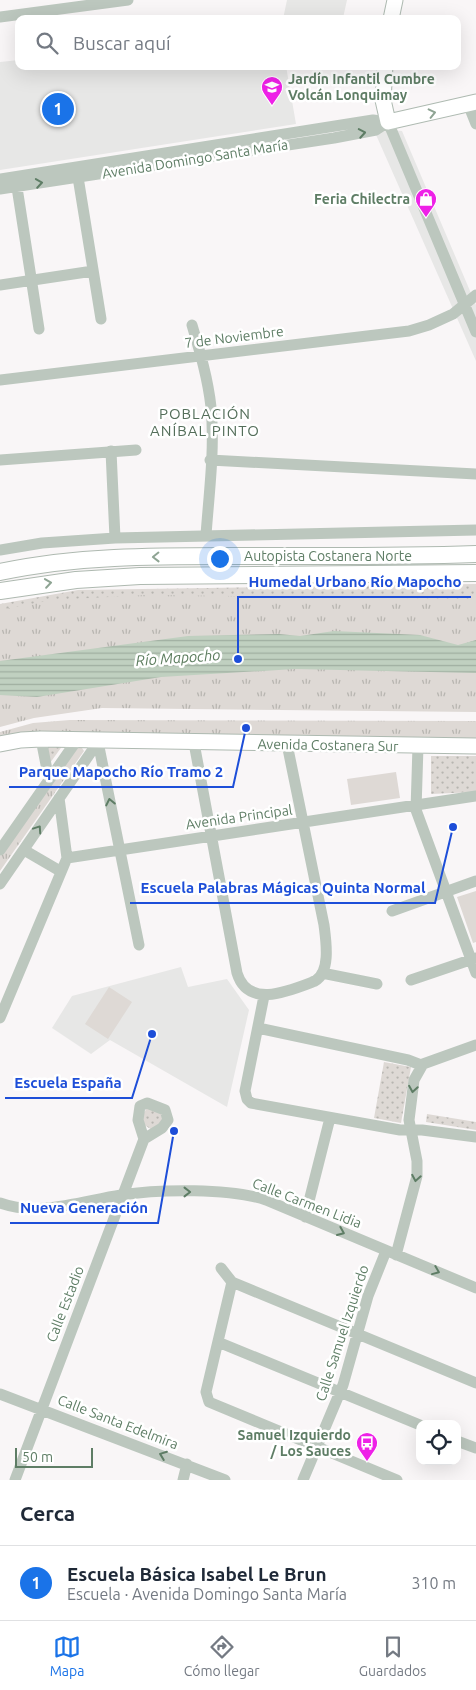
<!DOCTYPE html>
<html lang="es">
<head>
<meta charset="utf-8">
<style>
  body { margin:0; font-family:Ubuntu,sans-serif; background:#f2f2f3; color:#1f2937 }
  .controls { position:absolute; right:15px; bottom:15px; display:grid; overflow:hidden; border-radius:10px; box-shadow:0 5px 20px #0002 }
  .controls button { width:45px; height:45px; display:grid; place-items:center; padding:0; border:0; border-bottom:1px solid #e0e1e3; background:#fff; color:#1f2937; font:25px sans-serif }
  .scale { position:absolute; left:15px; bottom:12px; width:78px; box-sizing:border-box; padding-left:5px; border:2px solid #5e7d65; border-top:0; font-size:14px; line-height:18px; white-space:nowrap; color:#5e7d65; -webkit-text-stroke:4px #fff; paint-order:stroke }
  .you { position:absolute; left:219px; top:558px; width:18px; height:18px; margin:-12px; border:4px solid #fff; border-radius:50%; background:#1a73e8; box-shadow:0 0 0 8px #1a73e833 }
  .badge { display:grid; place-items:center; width:32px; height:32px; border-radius:50%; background:#1a73e8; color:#fff; font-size:16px; font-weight:700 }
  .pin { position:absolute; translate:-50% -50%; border:2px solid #fff; box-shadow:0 1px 5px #0006 }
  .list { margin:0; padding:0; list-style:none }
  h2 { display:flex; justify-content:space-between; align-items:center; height:65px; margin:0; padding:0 20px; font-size:21px }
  h2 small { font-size:16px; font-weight:400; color:#747a83 }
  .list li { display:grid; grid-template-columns:32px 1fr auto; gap:15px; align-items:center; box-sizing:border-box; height:75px; padding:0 20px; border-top:1px solid #e0e1e3 }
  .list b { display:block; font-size:19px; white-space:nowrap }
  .list p { margin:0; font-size:16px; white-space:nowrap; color:#747a83 }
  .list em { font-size:16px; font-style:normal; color:#747a83 }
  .icon { flex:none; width:28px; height:28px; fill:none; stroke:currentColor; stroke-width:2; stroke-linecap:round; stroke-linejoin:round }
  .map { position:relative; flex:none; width:476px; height:1480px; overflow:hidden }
  .search { position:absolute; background:#fff; box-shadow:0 5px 20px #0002; left:15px; right:15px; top:15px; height:55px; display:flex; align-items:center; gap:12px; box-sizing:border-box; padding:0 18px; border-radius:10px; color:#747a83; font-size:19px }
  .sheet { height:140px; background:#fff }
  nav { display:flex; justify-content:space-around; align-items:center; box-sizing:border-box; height:70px; border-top:1px solid #e0e1e3; background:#fff; font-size:14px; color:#747a83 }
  nav a { display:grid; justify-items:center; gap:2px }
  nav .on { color:#1a73e8 }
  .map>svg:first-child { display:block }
  .built { fill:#e7e7e6 }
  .grass { fill:url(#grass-dots) }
  .park { fill:url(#park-tufts) }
  .pitch { fill:#ded9d5 }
  .water { fill:url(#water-rules) }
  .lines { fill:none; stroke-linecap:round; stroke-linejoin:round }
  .major-casing { stroke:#aebab1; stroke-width:17 }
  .highway-casing { stroke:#aeb9b0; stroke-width:18 }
  .minor { stroke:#bcc7be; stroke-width:11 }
  .major { stroke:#fff; stroke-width:15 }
  .highway { stroke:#fff; stroke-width:16 }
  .oneway { stroke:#8ea493 }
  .oneway2 { stroke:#5e7d65 }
  .labels { text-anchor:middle; stroke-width:5; stroke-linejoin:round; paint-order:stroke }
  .poi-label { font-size:14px; font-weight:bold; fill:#5e7d65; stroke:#fff; text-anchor:end }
  .street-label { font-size:14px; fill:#5e7d65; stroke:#fff }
  .neighbourhood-label { font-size:15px; letter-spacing:1px; fill:#546e5a; stroke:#fff }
  .water-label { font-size:15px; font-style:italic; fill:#5d7d5f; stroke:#fff }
  .leader { fill:none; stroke:#1d4ed8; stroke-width:2 }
  .callout-dot { fill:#1d4ed8; stroke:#fff; stroke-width:2 }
  .callout-label { font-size:15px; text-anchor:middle; font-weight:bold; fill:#1d4ed8; stroke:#fff; stroke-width:5; stroke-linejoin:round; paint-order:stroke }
</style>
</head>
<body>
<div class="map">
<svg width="476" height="1480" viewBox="0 0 476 1480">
  <defs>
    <pattern id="grass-dots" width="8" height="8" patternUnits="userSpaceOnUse" patternTransform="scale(1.25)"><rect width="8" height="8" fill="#ded9d5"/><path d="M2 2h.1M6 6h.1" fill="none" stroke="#b7b5b0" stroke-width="1.8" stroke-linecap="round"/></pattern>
    <pattern id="park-tufts" width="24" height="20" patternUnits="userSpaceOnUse" patternTransform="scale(1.25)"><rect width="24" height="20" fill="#ded9d5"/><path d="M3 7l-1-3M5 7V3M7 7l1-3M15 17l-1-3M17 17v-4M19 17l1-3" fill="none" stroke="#b7b5b0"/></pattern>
    <pattern id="water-rules" width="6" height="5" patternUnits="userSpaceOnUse" patternTransform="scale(1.25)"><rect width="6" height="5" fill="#c0d0c0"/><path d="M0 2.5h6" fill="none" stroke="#9faea0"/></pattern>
  </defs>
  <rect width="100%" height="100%" fill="#f9f6f7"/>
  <path class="built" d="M287 0H347L343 18 283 19Z
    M19 60V66H286L296 124 0 170V62Z
    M373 128 402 131 476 305V361Z
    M181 967 188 987 227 979 249 1010 227 1107 110 1040 91 1054 52 1028 72 996Z"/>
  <path class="grass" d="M476 584V603L0 624V604L78 590Z
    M47 744 63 745 50 763Z
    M431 756H476V792L431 794Z
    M384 1062 411 1067 401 1123 374 1118Z
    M150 1107 164 1116V1120L152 1130 143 1124 141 1117 147 1108Z
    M427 1114 476 1122V1130L426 1122Z"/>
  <path class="park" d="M147 595 476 599V712L102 708 34 718 0 727V610L52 600Z
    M70 720 476 721V741L0 739V732L33 723Z
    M78 747 82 748 84 751 0 871V856Z"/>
  <path class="pitch" d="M396 772 400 798 351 805 347 779Z
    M476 891V942L473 943 457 897Z
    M109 987 132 1002 108 1039 85 1024Z"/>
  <path class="water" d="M334 631 420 635 458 645 476 640V673L295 669 161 677 37 697 0 695V661L188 636 279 634 300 636Z"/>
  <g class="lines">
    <g class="major-casing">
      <path id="major" d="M391 19 395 0
        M385 66 383 100 388 122 476 102
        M0 744 21 740 41 739 476 746"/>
    </g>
    <g class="highway-casing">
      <path id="highway" d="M0 572C75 556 153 556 230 556 312 556 394 557 476 554
        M0 591 76 580 140 576 476 573"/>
    </g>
    <path class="minor" d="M0 17 128 0
      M468 104 476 124
      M388 122 476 332
      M77 171 101 319
      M0 179 373 120 388 122
      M16 181 39 329
      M0 189 334 138 376 130 388 122
      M0 285 93 271
      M192 325C200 352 208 379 211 407 215 449 209 493 206 535
      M0 380 409 331 429 325 453 314 476 295
      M111 451 115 538
      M0 460 136 450
      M210 460 476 474
      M0 550 42 543 115 538 476 530
      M41 739 49 780
      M98 742 139 945
      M194 743 237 973C248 1009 289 991 315 981 331 972 326 941 324 925L287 744
      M418 746 416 810 476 973
      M0 850 77 740
      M24 850 60 871
      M67 858 476 796
      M0 884 98 742
      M392 911 476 881
      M322 973 377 984
      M411 980 476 958
      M264 996 245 1091 247 1099 251 1103 400 1130H422L476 1137
      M0 1018 67 858 59 798
      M258 1028 408 1060 421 1065
      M0 1203C38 1217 82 1201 121 1195 159 1189 230 1188 266 1200L476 1288
      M305 1217 330 1118
      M396 1255 417 1176V1161L409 1120 414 1080 423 1064 476 1045
      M221 1268 232 1282 476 1383
      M232 1282 206 1392 209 1402 397 1480
      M218 1342 420 1425
      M0 1394 225 1480
      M457 1441 476 1448
      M15 1480 144 1139 162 1128 168 1120 165 1110 147 1103 140 1106 138 1120 144 1139
      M183 1480 187 1464
      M303 1480 343 1385 368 1296 386 1251"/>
    <use href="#major" class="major"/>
    <use href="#highway" class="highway"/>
  </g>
  <defs><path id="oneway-chevron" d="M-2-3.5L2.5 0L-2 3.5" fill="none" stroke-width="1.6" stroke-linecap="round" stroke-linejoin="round" transform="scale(1.25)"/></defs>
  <g class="oneway">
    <use href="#oneway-chevron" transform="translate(432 113) rotate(-13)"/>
    <use href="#oneway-chevron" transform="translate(156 557) rotate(179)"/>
    <use href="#oneway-chevron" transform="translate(48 583) rotate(-8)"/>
  </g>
  <g class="oneway2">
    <use href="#oneway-chevron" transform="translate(362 133) rotate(-10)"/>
    <use href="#oneway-chevron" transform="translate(39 183) rotate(-9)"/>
    <use href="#oneway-chevron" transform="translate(110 802) rotate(-102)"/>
    <use href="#oneway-chevron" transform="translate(38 829) rotate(-56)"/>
    <use href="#oneway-chevron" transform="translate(413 1089) rotate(99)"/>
    <use href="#oneway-chevron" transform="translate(416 1178) rotate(100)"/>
    <use href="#oneway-chevron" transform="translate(187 1192)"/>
    <use href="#oneway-chevron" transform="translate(341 1232) rotate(23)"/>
    <use href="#oneway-chevron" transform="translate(436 1271) rotate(22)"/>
    <use href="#oneway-chevron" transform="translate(163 1455) rotate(-159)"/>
  </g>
  <defs>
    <g id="school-pin" transform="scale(1.125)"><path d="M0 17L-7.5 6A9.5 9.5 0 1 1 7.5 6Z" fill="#ee21e7" stroke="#fff"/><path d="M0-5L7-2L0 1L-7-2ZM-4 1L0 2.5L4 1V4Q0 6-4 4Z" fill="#fff"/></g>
    <g id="shop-pin" transform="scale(1.125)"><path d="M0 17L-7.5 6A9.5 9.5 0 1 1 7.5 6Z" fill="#ee21e7" stroke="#fff"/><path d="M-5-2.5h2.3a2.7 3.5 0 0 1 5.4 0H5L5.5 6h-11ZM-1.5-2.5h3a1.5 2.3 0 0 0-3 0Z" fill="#fff"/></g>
    <g id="bus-pin" transform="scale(1.125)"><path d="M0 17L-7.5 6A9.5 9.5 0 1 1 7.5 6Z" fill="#ee21e7" stroke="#fff"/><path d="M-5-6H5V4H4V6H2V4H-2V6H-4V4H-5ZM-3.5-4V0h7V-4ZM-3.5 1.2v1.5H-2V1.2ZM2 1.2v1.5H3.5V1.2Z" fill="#fff"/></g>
  </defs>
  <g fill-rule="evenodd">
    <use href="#school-pin" x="272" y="87"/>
    <use href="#shop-pin" x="426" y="199"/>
    <use href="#bus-pin" x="367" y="1443"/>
  </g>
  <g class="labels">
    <g class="poi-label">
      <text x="288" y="84" text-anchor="start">Jardín Infantil Cumbre<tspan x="288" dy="16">Volcán Lonquimay</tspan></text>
      <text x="410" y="204">Feria Chilectra</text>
      <text x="351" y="1440">Samuel Izquierdo<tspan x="351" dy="16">/ Los Sauces</tspan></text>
    </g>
    <g class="street-label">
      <text transform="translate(195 159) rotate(-9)" y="5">Avenida Domingo Santa María</text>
      <text transform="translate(234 337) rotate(-7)" y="5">7 de Noviembre</text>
      <text x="328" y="561">Autopista Costanera Norte</text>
      <text transform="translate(328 745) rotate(1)" y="5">Avenida Costanera Sur</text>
      <text transform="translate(239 817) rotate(-8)" y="5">Avenida Principal</text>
      <text transform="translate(307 1203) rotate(21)" y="5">Calle Carmen Lidia</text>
      <text transform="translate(65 1304) rotate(-69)" y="5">Calle Estadio</text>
      <text transform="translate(342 1333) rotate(-72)" y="5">Calle Samuel Izquierdo</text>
      <text transform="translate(118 1422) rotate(21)" y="5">Calle Santa Edelmira</text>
    </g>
    <g class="neighbourhood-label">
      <text x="205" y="419">POBLACIÓN<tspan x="205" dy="17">ANÍBAL PINTO</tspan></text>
    </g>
    <g class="water-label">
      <text transform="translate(178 658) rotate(-4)" y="5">Río Mapocho</text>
    </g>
  </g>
  <path class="leader" d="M238 659L238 597H471M246 728L233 787H9M453 827L435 903H130M152 1034L132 1098H5M174 1131L158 1223H10"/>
  <g class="callout-dot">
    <circle cx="238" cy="659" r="5"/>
    <circle cx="246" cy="728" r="5"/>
    <circle cx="453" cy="827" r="5"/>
    <circle cx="152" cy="1034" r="5"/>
    <circle cx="174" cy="1131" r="5"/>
  </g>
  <g class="callout-label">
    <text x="355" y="587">Humedal Urbano Río Mapocho</text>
    <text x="121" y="777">Parque Mapocho Río Tramo 2</text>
    <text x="283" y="893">Escuela Palabras Mágicas Quinta Normal</text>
    <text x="68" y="1088">Escuela España</text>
    <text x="84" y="1213">Nueva Generación</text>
  </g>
</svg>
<div class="controls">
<button><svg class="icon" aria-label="locate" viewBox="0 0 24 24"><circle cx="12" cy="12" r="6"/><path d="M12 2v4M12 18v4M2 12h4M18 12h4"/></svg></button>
</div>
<div class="scale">50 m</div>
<div class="you"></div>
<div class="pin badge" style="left:58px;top:109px">1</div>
<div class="search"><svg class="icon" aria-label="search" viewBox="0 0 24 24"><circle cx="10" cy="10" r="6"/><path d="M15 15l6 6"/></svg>Buscar aquí</div>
</div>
<section class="sheet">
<h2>Cerca<small></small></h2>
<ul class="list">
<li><span class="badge">1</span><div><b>Escuela Básica Isabel Le Brun</b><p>Escuela · Avenida Domingo Santa María</p></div><em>310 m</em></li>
</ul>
</section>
<nav>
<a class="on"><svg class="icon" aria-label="map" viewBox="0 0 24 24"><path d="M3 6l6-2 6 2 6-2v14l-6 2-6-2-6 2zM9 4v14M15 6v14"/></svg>Mapa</a>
<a><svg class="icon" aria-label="directions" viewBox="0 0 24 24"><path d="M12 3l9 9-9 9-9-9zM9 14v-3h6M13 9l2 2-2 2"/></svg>Cómo llegar</a>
<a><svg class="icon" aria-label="saved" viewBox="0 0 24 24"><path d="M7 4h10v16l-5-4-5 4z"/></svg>Guardados</a>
</nav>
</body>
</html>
